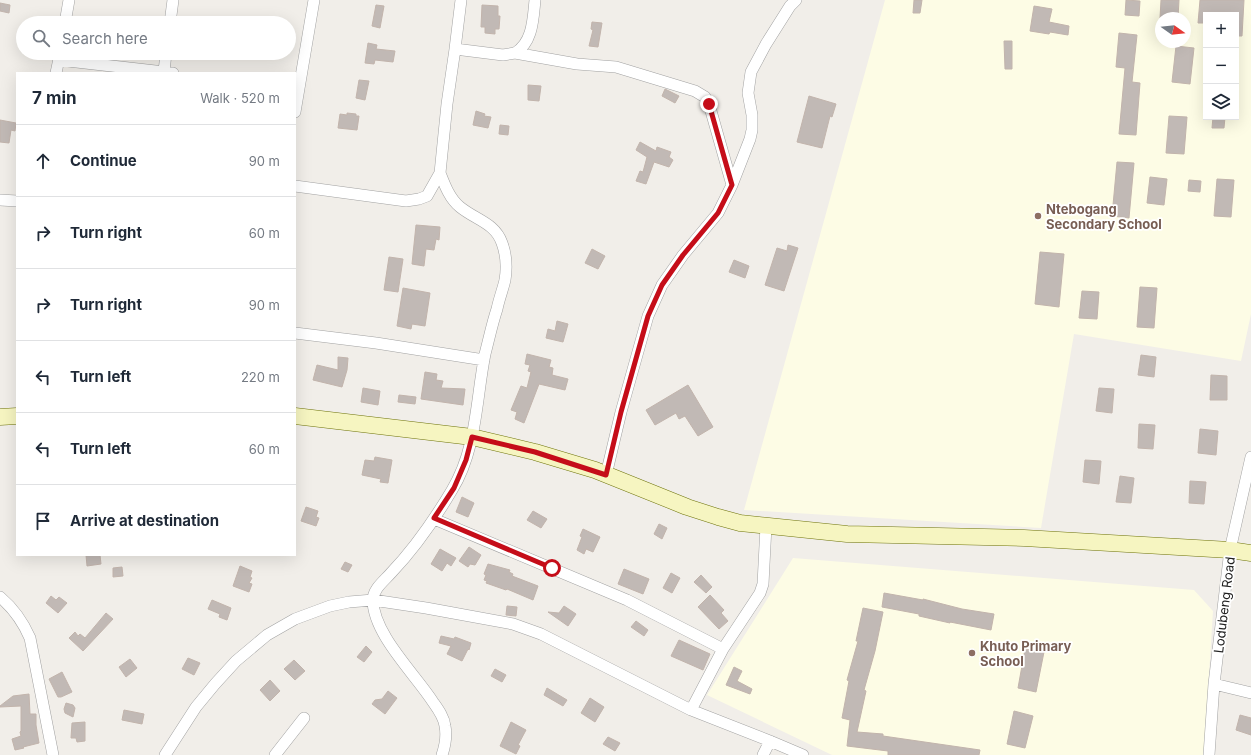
<!DOCTYPE html>
<html lang="en">
<head>
<meta charset="utf-8">
<style>
  body { margin:0; font-family:Inter,sans-serif; background:#f2f2f3; color:#1f2937 }
  .controls { position:absolute; right:12px; top:12px; display:grid; overflow:hidden; border-radius:0px; box-shadow:0 4px 16px #0002 }
  .controls button { width:36px; height:36px; display:grid; place-items:center; padding:0; border:0; border-bottom:1px solid #e0e1e3; background:#fff; color:#1f2937; font:20px sans-serif }
  .compass { position:absolute; left:1155px; top:12px; width:36px; height:36px; border-radius:50%; background:#fff; box-shadow:0 4px 16px #0002; rotate:105deg }
  .stop { position:absolute; width:12px; height:12px; margin:-9px; border:3px solid #c50d19; border-radius:50%; background:#fff }
  .stop.end { background:#c50d19; border-color:#fff; box-shadow:0 1px 4px #0008 }
  .list { margin:0; padding:0; list-style:none }
  h2 { display:flex; justify-content:space-between; align-items:center; height:52px; margin:0; padding:0 16px; font-size:17px }
  h2 small { font-size:13px; font-weight:400; color:#747a83 }
  .list li { display:grid; grid-template-columns:26px 1fr auto; gap:12px; align-items:center; box-sizing:border-box; height:72px; padding:0 16px; border-top:1px solid #e0e1e3 }
  .list b { display:block; font-size:15px; white-space:nowrap }
  .list em { font-size:13px; font-style:normal; color:#747a83 }
  .icon { flex:none; width:22px; height:22px; fill:none; stroke:currentColor; stroke-width:2; stroke-linecap:round; stroke-linejoin:round }
  .map { position:relative; flex:none; width:1251px; height:755px; overflow:hidden }
  .search { position:absolute; background:#fff; box-shadow:0 4px 16px #0002; left:16px; top:16px; width:280px; height:44px; display:flex; align-items:center; gap:10px; box-sizing:border-box; padding:0 14px; border-radius:22px; color:#747a83; font-size:15px }
  .panel { position:absolute; background:#fff; box-shadow:0 4px 16px #0002; left:16px; top:72px; width:280px; height:484px; border-radius:0px }
  .map>svg:first-child { display:block }
  .education { fill:#fdfce5; fill-rule:evenodd }
  .building { fill:#c1b9b5; stroke:#c2b4ac }
  .lines { fill:none; stroke-linecap:round; stroke-linejoin:round }
  .street-casing { stroke:#a2a2a2; stroke-width:12 }
  .secondary-casing { stroke:#6f740c; stroke-width:17 }
  .street { stroke:#fff; stroke-width:11 }
  .secondary { stroke:#f6f5c1; stroke-width:16 }
  .route { stroke:#c50d19; stroke-width:5 }
  .education-dot { fill:#8d6e63; stroke:#fff; stroke-width:1.5 }
  .labels { text-anchor:middle; stroke-width:3.5; stroke-linejoin:round; paint-order:stroke }
  .education-label { font-size:13px; font-weight:bold; fill:#785e54; stroke:#fff; text-anchor:start }
  .street-label { font-size:13px; fill:#212121; stroke:#fff }
</style>
</head>
<body>
<div class="map">
<svg width="1251" height="755" viewBox="0 0 1251 755">
  <rect width="100%" height="100%" fill="#f1eee9"/>
  <path class="education" d="M885 0H1251V314L1241 361 1074 334 1041 528 744 510ZM1206 15H1236V117H1206ZM1161 18H1185V42H1161Z
    M793 558 1194 590 1213 611 1204 755H832L707 695Z"/>
  <path class="building" d="M914 0H922L920 13H913Z
    M1126 0 1140 1 1139 16 1125 15Z
    M1161 0H1179L1178 18H1160Z
    M1200 0H1244L1242 36H1236V15H1206V23H1198Z
    M0 3 10 5 9 13 0 11Z
    M376 5 384 6 380 28 372 26Z
    M482 5 498 6V16H500L499 29H495V34L485 33V27H481Z
    M1034 6 1052 9 1049 22 1069 26 1068 35 1050 32 1049 34 1030 31Z
    M592 22 602 23 598 47 589 46 593 30 591 29Z
    M1119 33 1137 35 1132 82 1140 83 1136 135 1119 134 1125 68 1116 67Z
    M1004 41H1012V69H1005Z
    M368 43 377 45 376 49 395 51 393 62 375 60 374 64 365 63Z
    M1176 46 1194 48 1190 84 1172 82Z
    M359 80 369 81 365 100 356 98Z
    M528 85 541 86 539 101 528 100Z
    M665 89 679 96 675 103 662 96Z
    M809 96 836 104 832 117 830 116 822 148 797 142Z
    M476 111 485 114 484 116 491 117 488 128 473 125Z
    M347 113 356 114V116H359L357 130 338 128 340 114 347 115Z
    M1169 116 1187 117 1184 154 1166 153Z
    M1213 117H1225L1224 128H1212Z
    M0 120 16 123 15 131 11 130 9 143 0 142Z
    M500 125 509 126 508 135 499 134Z
    M640 142 656 151 657 147 671 152 669 157 673 160 669 167 654 162 646 184 636 181 640 171 643 172 647 157 636 150Z
    M1117 162 1134 163 1129 218 1112 216Z
    M1150 177 1167 179 1164 205 1147 203Z
    M1217 179 1234 180 1231 217 1214 216Z
    M1189 180 1201 181 1200 192 1188 191Z
    M416 225 440 227 439 240 436 239 434 250 426 249 424 266 412 264Z
    M788 245 798 248 784 291 765 285 777 248 787 251Z
    M592 249 605 256 598 269 585 263Z
    M1040 252 1064 254 1059 307 1035 304Z
    M389 257 403 259 398 292 384 290Z
    M734 260 749 266 745 278 729 272Z
    M1140 287 1157 288 1154 328 1137 327Z
    M403 288 430 293 425 326 412 324 411 329 397 326Z
    M1082 291 1099 292 1097 319 1079 318Z
    M557 321 568 324 563 342 546 338 548 329 555 331Z
    M527 354 551 360 549 367 553 368 552 375 568 379 565 390 539 384 524 423 515 419 517 412 511 410 521 386 527 388 531 372 528 371 530 365 525 364Z
    M1141 355 1156 357 1154 377 1138 375Z
    M338 357 348 358 347 370 342 387 313 380 317 365 338 370Z
    M425 372 437 374 436 380 443 381 441 388 465 389 463 405 421 399Z
    M1211 375 1227 376V400H1210Z
    M688 385 713 427 698 436 685 416 679 419 676 413 655 425 646 410Z
    M363 388 380 391 378 405 361 402Z
    M1099 388 1114 389 1112 413 1096 411Z
    M399 395 416 397 415 404 398 402Z
    M1139 424 1155 425 1153 449 1138 448Z
    M1200 429 1218 431 1216 455 1198 453Z
    M375 457 392 460 388 483 380 482 381 479 362 475 365 460 374 461Z
    M1085 460 1101 461 1099 484 1083 482Z
    M1120 476 1134 478 1131 503 1116 502Z
    M1190 481 1206 482 1204 504 1189 503Z
    M462 497 474 503 468 517 456 512Z
    M306 507 318 511 316 517 319 518 316 526 301 521Z
    M533 511 547 519 541 528 527 520Z
    M659 524 667 528 662 539 654 534Z
    M583 529 600 537 593 552 586 549 584 554 577 550 582 537 580 536Z
    M469 547 481 555 475 565 470 564 468 567 459 561Z
    M440 549 456 558 451 566 447 563 442 571 431 564Z
    M86 555H100L101 564 87 566Z
    M345 562 352 565 348 572 341 569Z
    M488 564 510 570 509 572 513 574 512 576 538 586 533 600 507 589 506 590 486 583 487 581 484 580 486 575 484 574Z
    M240 566 252 571 250 577 252 578 249 583 252 584 249 592 233 586Z
    M122 567 123 576 113 577V568Z
    M624 569 649 579 643 594 618 584Z
    M671 573 680 578 672 593 663 588Z
    M701 575 712 587 706 593 694 582Z
    M884 593 923 600V599L962 609 994 614 991 630 950 622V623L919 616V614L882 607Z
    M710 595 724 610 721 613 728 621 719 629 698 607Z
    M51 596 56 600 59 597 67 603 58 613 46 603Z
    M212 600 231 608 227 620 219 617 220 614 208 609Z
    M507 606 517 607 516 616 506 615Z
    M564 606 576 614 568 626 548 612 559 613Z
    M863 608 883 612 875 651 864 690 866 691 857 732 883 734V736L980 750 979 755H888V751L847 746 850 720 842 718 849 681 847 680 858 641H856Z
    M106 613 113 619 83 651 69 638 75 632 78 636 80 634 85 638Z
    M636 621 648 630 644 636 631 627Z
    M441 636 454 639 455 637 471 643 469 650 468 649 462 661 447 654 451 646 439 643Z
    M679 640 710 654 703 670 671 656Z
    M366 646 372 652 364 662 357 657Z
    M1025 649 1044 652 1036 692 1018 688Z
    M188 658 200 663 194 675 182 669Z
    M130 659 137 668 126 677 119 667Z
    M294 660 305 671 295 680 284 669Z
    M734 667 742 671 737 681 752 689 750 694 726 685Z
    M495 669 506 675 502 682 491 676Z
    M62 672 72 692 61 697H58L49 679Z
    M270 680 280 691 270 701 260 690Z
    M547 688 567 700 563 706 544 695Z
    M388 691 397 698 385 714 372 704 375 700 382 699Z
    M29 694 30 714H36V725L39 743 23 747 24 748 15 750 12 739 21 736 20 732 21 731V706L0 707V706L13 696Z
    M590 698 604 707 595 722 581 713Z
    M66 703 73 705 75 708 73 717 65 713 64 709Z
    M124 710 144 714 142 724 122 720Z
    M1014 711 1033 716 1025 748 1007 744Z
    M1240 715 1251 718V735L1236 730Z
    M85 722V741L77 742 76 738H71L72 723Z
    M511 722 526 730 518 745 520 746 516 754 500 746Z
    M608 737 620 743 615 751 603 744Z"/>
  <g class="lines">
    <g class="street-casing">
      <path id="street" d="M65 23 69 0
        M170 23 173 0
        M455 49 503 55 515 53 577 64 616 67 695 91 705 97 709 104 732 185
        M515 53C533 42 533 19 535 0
        M59 60 173 73
        M164 72 166 53
        M56 73 60 54
        M295 112 314 0
        M440 173C445 186 450 199 460 207 476 220 495 223 502 243 506 254 507 268 505 280 503 289 499 299 497 309 492 324 489 339 485 354 476 399 477 449 452 490 436 517 413 550 391 573 384 581 373 589 373 600 373 634 415 674 433 702 438 709 444 717 445 726 447 736 445 746 442 755
        M295 186 406 201 419 199 427 196 440 173 447 104 455 49 461 0
        M0 200 17 201
        M295 333 376 343 484 360
        M606 475 621 412 648 316 662 285 683 255 718 213 732 185 750 139 752 130V115L748 93 751 72 766 44 790 6 796 0
        M434 519 627 600 723 649
        M0 597C13 608 23 622 30 638L53 755
        M1214 684 1251 693
        M691 710 723 649 760 593 763 584 766 526
        M165 755 196 707 215 684 236 661 267 635 295 619 330 606 349 602 373 600 426 608 513 624 541 634 691 710 770 741 803 755
        M275 755 304 718
        M763 755 770 741
        M1209 755 1214 684 1230 550 1251 457"/>
    </g>
    <g class="secondary-casing">
      <path id="secondary" d="M295 416 472 437 535 452 595 470 687 507 718 517 740 523 847 534 1024 538 1230 550 1251 553
        M0 417 17 416"/>
    </g>
    <use href="#street" class="street"/>
    <use href="#secondary" class="secondary"/>
  </g>
  <g class="lines">
    <path class="route" d="M552 568 434 518 454 488 466 460 472 437 535 452 606 475 621 412 648 316 662 285 683 255 718 213 732 185 709 104"/>
  </g>
  <g class="education-dot">
    <circle cx="1038" cy="216" r="4"/>
    <circle cx="972" cy="653" r="4"/>
  </g>
  <g class="labels">
    <g class="education-label">
      <text x="1046" y="214">Ntebogang<tspan x="1046" dy="15">Secondary School</tspan></text>
      <text x="980" y="651">Khuto Primary<tspan x="980" dy="15">School</tspan></text>
    </g>
    <g class="street-label">
      <text transform="translate(1224 605) rotate(-83)" y="5">Lodubeng Road</text>
    </g>
  </g>
</svg>
<div class="controls">
<button>+</button>
<button>−</button>
<button><svg class="icon" aria-label="layers" viewBox="0 0 24 24"><path d="M12 4l9 5-9 5-9-5zM3 14l9 5 9-5"/></svg></button>
</div>
<svg class="compass" viewBox="-18 -18 36 36"><path d="M0-13l5 13h-10z" fill="#e53935"/><path d="M0 13l5-13h-10z" fill="#747a83"/></svg>
<div class="stop" style="left:552px;top:568px"></div>
<div class="stop end" style="left:709px;top:104px"></div>
<div class="search"><svg class="icon" aria-label="search" viewBox="0 0 24 24"><circle cx="10" cy="10" r="6"/><path d="M15 15l6 6"/></svg>Search here</div>
<section class="panel">
<h2>7 min<small>Walk · 520 m</small></h2>
<ul class="list">
<li><svg class="icon" aria-label="ahead" viewBox="0 0 24 24"><path d="M12 20V5M6 11l6-6 6 6"/></svg><div><b>Continue</b></div><em>90 m</em></li>
<li><svg class="icon" aria-label="right" viewBox="0 0 24 24"><path d="M7 20v-9h11M14 6l5 5-5 5"/></svg><div><b>Turn right</b></div><em>60 m</em></li>
<li><svg class="icon" aria-label="right" viewBox="0 0 24 24"><path d="M7 20v-9h11M14 6l5 5-5 5"/></svg><div><b>Turn right</b></div><em>90 m</em></li>
<li><svg class="icon" aria-label="left" viewBox="0 0 24 24"><path d="M17 20v-9H6M10 6l-5 5 5 5"/></svg><div><b>Turn left</b></div><em>220 m</em></li>
<li><svg class="icon" aria-label="left" viewBox="0 0 24 24"><path d="M17 20v-9H6M10 6l-5 5 5 5"/></svg><div><b>Turn left</b></div><em>60 m</em></li>
<li><svg class="icon" aria-label="arrive" viewBox="0 0 24 24"><path d="M6 21V4h12l-3 4 3 4H6"/></svg><div><b>Arrive at destination</b></div></li>
</ul>
</section>
</div>
</body>
</html>
